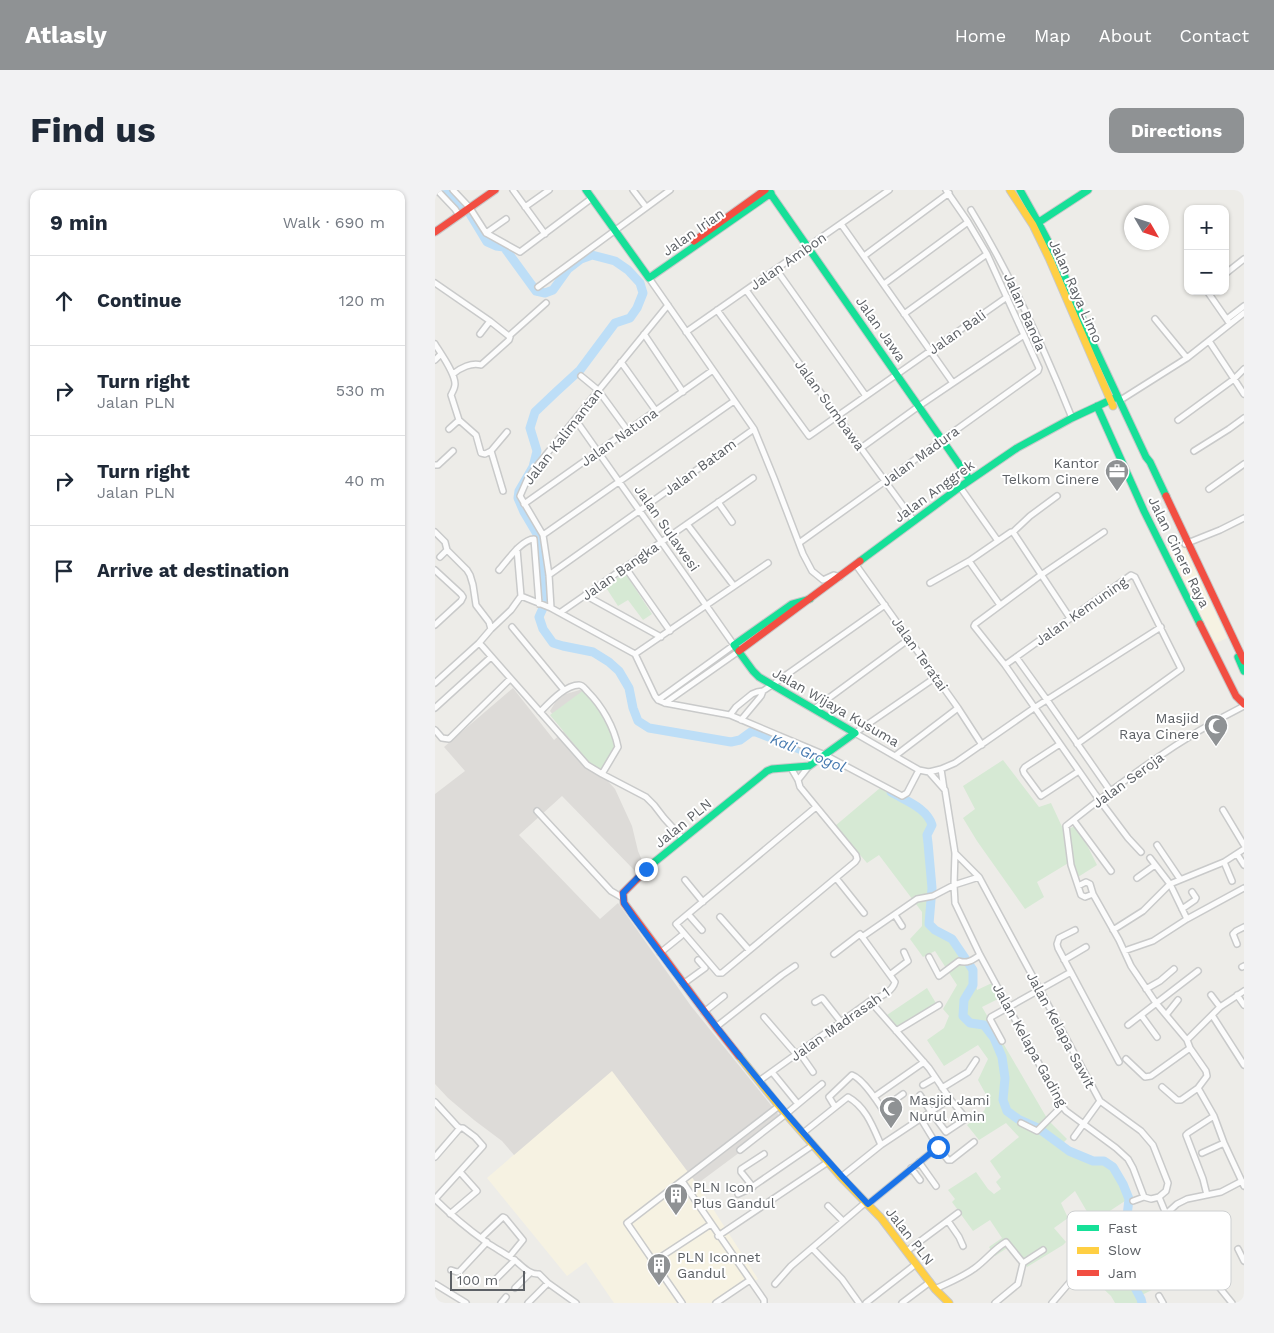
<!DOCTYPE html>
<html lang="en">
<head>
<meta charset="utf-8">
<style>
  body { margin:0; font-family:"Work Sans",sans-serif; background:#f2f2f3; color:#1f2937 }
  .controls { position:absolute; right:15px; top:15px; display:grid; overflow:hidden; border-radius:10px; box-shadow:0 1px 4px #0004 }
  .controls button { width:45px; height:45px; display:grid; place-items:center; padding:0; border:0; border-bottom:1px solid #e0e1e3; background:#fff; color:#1f2937; font:25px sans-serif }
  .compass { position:absolute; left:689px; top:15px; width:45px; height:45px; border-radius:50%; background:#fff; box-shadow:0 1px 4px #0004; rotate:129deg }
  .scale { position:absolute; left:15px; bottom:12px; width:75px; box-sizing:border-box; padding-left:5px; border:2px solid #5d6166; border-top:0; font-size:14px; line-height:18px; white-space:nowrap; color:#5d6166; -webkit-text-stroke:4px #fff; paint-order:stroke }
  .stop { position:absolute; width:15px; height:15px; margin:-11px; border:4px solid #1a73e8; border-radius:50%; background:#fff }
  .stop.end { background:#1a73e8; border-color:#fff; box-shadow:0 1px 5px #0008 }
  .list { margin:0; padding:0; list-style:none }
  h2 { display:flex; justify-content:space-between; align-items:center; height:65px; margin:0; padding:0 20px; font-size:21px }
  h2 small { font-size:16px; font-weight:400; color:#747a83 }
  .list li { display:grid; grid-template-columns:32px 1fr auto; gap:15px; align-items:center; box-sizing:border-box; height:90px; padding:0 20px; border-top:1px solid #e0e1e3 }
  .list b { display:block; font-size:19px; white-space:nowrap }
  .list p { margin:0; font-size:16px; white-space:nowrap; color:#747a83 }
  .list em { font-size:16px; font-style:normal; color:#747a83 }
  .icon { flex:none; width:28px; height:28px; fill:none; stroke:currentColor; stroke-width:2; stroke-linecap:round; stroke-linejoin:round }
  .map { position:relative; flex:none; width:809px; height:1113px; overflow:hidden; border-radius:10px }
  header { display:flex; align-items:center; gap:30px; box-sizing:border-box; height:70px; padding:0 25px; background:#8f9294; color:#fff }
  header strong { font-size:24px }
  nav { display:flex; gap:28px; margin-inline-start:auto; font-size:18px }
  .intro { display:flex; align-items:center; justify-content:space-between; box-sizing:border-box; height:120px; padding:0 30px }
  h1 { margin:0; font-size:35px }
  .button { padding:12px 22px; border-radius:10px; background:#8f9294; color:#fff; font-size:18px; font-weight:700 }
  main { display:flex; gap:30px; padding:0 30px }
  aside { flex:1; background:#fff; border-radius:10px; box-shadow:0 1px 4px #0004 }
  .map>svg:first-child { display:block }
  .commercial { fill:#f6f2e2 }
  .industrial { fill:#dddbd8 }
  .green { fill:#d6e9d4 }
  .lines { fill:none; stroke-linecap:round; stroke-linejoin:round }
  .river { stroke:#bddef7; stroke-width:9 }
  .street-casing { stroke:#c9caca; stroke-width:8 }
  .fast-casing { stroke:#c8c8c9; stroke-width:9 }
  .slow-casing { stroke:#c8c8c9; stroke-width:9 }
  .jam-casing { stroke:#c8c8c9; stroke-width:9 }
  .street { stroke:#fcfcfc; stroke-width:5 }
  .fast { stroke:#16e098; stroke-width:7 }
  .slow { stroke:#ffcf43; stroke-width:7 }
  .jam { stroke:#f24e42; stroke-width:7 }
  .route { stroke:#1a73e8; stroke-width:6 }
  .labels { text-anchor:middle; stroke-width:4; stroke-linejoin:round; paint-order:stroke }
  .street-label { font-size:14px; fill:#5d6166; stroke:#fff }
  .poi-label { font-size:14px; fill:#5d6166; stroke:#fff; text-anchor:start }
  .water-label { font-size:15px; font-style:italic; fill:#4478af; stroke:#fff }
  .key { fill:#fff; stroke:#ced0d1; stroke-width:1 }
  .key-label { font-size:14px; fill:#5d6166 }
</style>
</head>
<body>
<header>
<strong>Atlasly</strong>
<nav><a>Home</a><a>Map</a><a>About</a><a>Contact</a></nav>
</header>
<div class="intro"><h1>Find us</h1><a class="button">Directions</a></div>
<main>
<aside>
<h2>9 min<small>Walk · 690 m</small></h2>
<ul class="list">
<li><svg class="icon" aria-label="ahead" viewBox="0 0 24 24"><path d="M12 20V5M6 11l6-6 6 6"/></svg><div><b>Continue</b></div><em>120 m</em></li>
<li><svg class="icon" aria-label="right" viewBox="0 0 24 24"><path d="M7 20v-9h11M14 6l5 5-5 5"/></svg><div><b>Turn right</b><p>Jalan PLN</p></div><em>530 m</em></li>
<li><svg class="icon" aria-label="right" viewBox="0 0 24 24"><path d="M7 20v-9h11M14 6l5 5-5 5"/></svg><div><b>Turn right</b><p>Jalan PLN</p></div><em>40 m</em></li>
<li><svg class="icon" aria-label="arrive" viewBox="0 0 24 24"><path d="M6 21V4h12l-3 4 3 4H6"/></svg><div><b>Arrive at destination</b></div></li>
</ul>
</aside>
<div class="map">
<svg width="809" height="1113" viewBox="0 0 809 1113">
  <rect width="100%" height="100%" fill="#edece8"/>
  <path class="commercial" d="M747 350 792 448 777 455 731 357Z
    M177 880 262 994 323 1089 286 1113H179L151 1072 132 1086 52 988Z"/>
  <path class="industrial" d="M78 498 119 550 130 540 115 521 124 506 148 499 172 543 180 552 169 587 180 599 197 636 203 661 209 675 201 682 127 606 84 645 165 729 183 713 256 816 348 930 262 994 177 881 79 965 67 951 39 930 13 908 0 894V604L30 581 9 557Z"/>
  <path class="green" d="M190 383 217 424 208 430 193 410 183 416 170 396Z
    M153 497 164 515 181 557 164 584 115 525Z
    M568 570 604 617 616 613 629 641 642 635 662 675 643 687 635 672 602 692 609 707 590 719 542 651 528 628 540 619 528 596Z
    M445 598 497 631 492 646 496 735 509 742 540 785 542 800 557 793 565 808 547 817 613 930 632 949 625 956 640 966 670 974 680 985 693 1009 658 1032 640 1001 626 1013 633 1028 619 1038 631 1052 628 1055 592 1077 575 1056 560 1066 554 1057 567 1048 555 1030 538 1041 517 1012 520 1009 513 1000 541 982 553 999 559 1004 566 999 561 992 566 987 555 971 584 947 571 933 544 950 532 935 549 921 554 910 543 890 553 869 543 855 509 876 492 850 509 838 514 826 508 819 522 795 500 761 488 767 475 749 487 736V722L444 665 432 673 400 636Z
    M492 798 502 815 462 842 452 825Z
    M718 1036 732 1068 746 1085 705 1106 706 1113H680L676 1106 654 1085 664 1058 680 1045Z"/>
  <g class="lines">
    <path class="river" d="M10 0 25 16
      M35 24 52 52 61 56 69 57 101 101 110 103 118 100 133 79 146 69 157 65 180 71 193 80 205 93 208 103 202 118 195 128 180 133 145 180 121 202 100 222 95 238 102 261 98 277 84 301 83 308 89 322 105 349 112 409 104 427 108 439 118 453 128 456 158 462 174 472 184 481 194 498 198 518 203 531 214 538 296 552 305 550 316 542H321L405 575
      M456 602C471 611 492 618 497 635L492 645 493 653 497 698 494 734 500 740 517 749 538 780V795L529 810 528 826 535 833 549 835 559 848 567 867 570 888 568 910 572 921 583 929 603 938
      M607 941 634 961 658 971H669L678 977 688 994 694 1009 692 1026 691 1046 695 1061V1082L698 1094 706 1109 707 1113"/>
    <g class="street-casing">
      <path id="street" d="M2 0 20 19 24 25
        M18 0 35 18 51 43 85 62 157 8
        M78 0 110 44
        M198 0 211 17
        M90 17 114 0
        M536 20C576 85 608 156 637 228
        M406 34 518 193
        M51 43 71 29
        M429 66 514 3
        M341 79 431 206
        M790 84 809 69
        M214 88 319 239 339 288 368 364 377 381 388 390 399 385 405 387
        M0 93 55 131 75 147 74 150 46 175C37 172 25 178 18 184
        M449 94 533 32
        M103 97 235 0
        M311 100 479 331
        M772 101 795 134
        M233 115 101 277 92 290 85 306 108 345 114 385 116 418 200 464 220 506 223 510 230 513 295 525 390 565 467 606 472 603 484 580
        M282 120 374 246 572 107
        M469 124 552 64
        M720 129 752 168
        M792 129 809 116
        M251 142 454 0
        M45 144 55 131
        M209 144 248 202
        M74 146 111 113
        M774 151 809 204
        M0 154C6 164 20 183 20 194 20 198 18 201 16 205L24 230 41 245 46 263 50 264 56 261 72 242
        M0 170 6 164
        M186 172 221 221
        M146 186 163 200 193 241
        M684 211 752 168 809 123
        M140 229 299 455 223 510
        M743 230 799 189 809 179
        M14 239 24 230
        M426 258 484 216 589 145
        M56 261 68 301
        M759 261 794 239 809 228
        M0 275H3L18 261
        M525 297 563 351
        M774 299 809 274
        M283 312 297 332
        M89 314 278 180
        M252 334 299 396
        M0 342 10 352 12 360 32 380 35 385 38 395 41 415 54 432 56 439 44 453 47 456 152 575 167 584 211 607 219 615 229 628 248 649
        M578 342 595 326 622 306
        M669 342 606 385 540 434 539 436 570 475 660 604 693 648 706 662
        M108 345 299 211
        M364 353 603 181 604 178 552 64 533 32 511 0
        M750 354 785 340 809 328
        M5 367 12 360
        M534 371 565 415
        M421 375 523 518 547 555
        M190 377 235 441
        M0 380 26 404 28 407 26 411 0 435
        M64 380C72 371 87 349 99 349L104 414
        M114 385 319 239
        M495 393 534 371 576 342H578L635 428
        M150 405 226 447
        M86 406 116 418
        M126 422 318 288
        M77 437 129 500
        M56 439 76 420 86 406 82 359
        M200 464 333 373
        M581 467 612 510 676 602
        M570 475 696 385 700 387 746 479 642 554
        M501 487 420 543 484 580 494 582 506 579 520 573 599 518 726 437
        M0 493 44 453
        M230 513 304 461
        M0 518 56 467
        M379 519 474 449
        M105 522C114 513 130 495 144 495 148 495 150 499 153 502 167 516 179 537 183 557L167 584
        M295 525 301 517 317 504 322 502 328 501 337 495 450 415
        M306 530 326 506 328 501
        M0 540 7 548 14 549 75 489
        M625 554 590 577 588 580 589 583 606 606 644 581
        M460 566 523 518
        M356 578 363 590 365 597 421 665 422 669 420 672 287 783H283L241 734 381 617
        M506 579 509 599
        M494 582 510 600 520 663 519 695 520 713 545 765 627 916 631 921 681 958 693 969 698 978 709 1007 716 1009 724 1007 731 1001 733 993 718 955 706 941 665 911 544 687 520 663
        M363 590 374 576
        M788 620 809 655
        M102 621 176 701 188 708
        M639 631 676 681
        M722 655 745 689
        M802 664 809 675
        M715 668 735 694 752 729
        M789 672 797 691
        M401 688 429 723
        M702 688 720 675
        M250 690 268 712
        M643 696 651 692 655 694 658 704 684 750 696 776 721 813 752 850 755 858 771 881 772 886 763 898 779 926 789 953 809 996
        M658 704 650 707 646 705 636 675 631 636C686 592 745 548 809 516
        M747 719 760 710 761 708 757 702
        M253 724 267 740
        M460 725 467 736
        M285 727 314 760
        M640 740 624 748 622 754 623 758 684 872
        M678 740 708 721 735 694 789 672 809 659
        M427 747 482 709 498 706 519 695 544 687
        M802 754 798 744 801 741 809 737
        M689 761 718 751 752 729 809 698
        M225 763 246 746
        M494 767 504 786 524 771C532 774 538 770 545 765
        M629 770 651 757
        M807 777 809 776
        M456 784 473 771 469 762
        M248 794 270 778 263 770
        M711 799 725 791 739 779
        M776 805 785 817
        M802 805 809 815
        M435 811 494 878 515 909 529 926V930L511 942 496 922 485 905
        M380 812 387 808 388 809 406 832
        M269 822 289 806
        M706 825 722 847
        M731 825 743 810
        M777 825 809 875
        M329 827 361 864
        M693 835 763 781
        M281 837 347 785 360 776
        M461 841 504 815
        M752 850 785 817 809 801
        M567 851 555 829 556 827 636 782
        M364 862 378 882
        M691 869 710 887 716 886 755 858
        M337 882 363 914
        M324 891 435 811C444 807 457 803 460 792L425 744 399 764
        M488 895 500 888
        M727 897 742 910H746L763 898
        M507 898 533 882 541 870
        M439 907 489 872
        M0 912 22 936 25 938H28L40 947 48 956 0 1009C16 1025 33 1039 51 1052 60 1058 69 1063 78 1069 86 1074 93 1085 104 1084L113 1093 141 1113
        M400 917 394 907 417 885C429 889 446 917 453 928
        M447 919 468 904
        M452 925 463 918
        M486 929 503 957 513 970H516L539 952
        M586 933 602 941 627 916
        M368 943 413 907C431 917 438 937 446 955
        M639 947 665 911
        M305 960 351 924 387 894
        M767 963 789 953
        M0 967 25 938
        M484 972 501 996
        M476 978 485 990
        M406 987 446 955 515 909
        M247 991 329 1110V1113
        M318 997 306 982V979L329 964
        M303 1004 314 999 378 955
        M772 1005 768 989 751 945 753 943 779 926
        M724 1007 731 1024
        M698 1011 709 1007
        M433 1014 503 957
        M393 1016 408 1031
        M15 1024 42 1001 25 982
        M513 1031 524 1047 528 1056
        M283 1046 393 972
        M46 1048 68 1027 70 1028 88 1050 75 1066
        M377 1058 407 1089 424 1113
        M803 1059 809 1071
        M472 1061 523 1023
        M218 1072 276 1034
        M588 1073 608 1060
        M16 1080 22 1082 25 1081 52 1052
        M60 1090 80 1070
        M0 1094 31 1113
        M340 1094 356 1076 431 1012
        M784 1097 797 1113
        M80 1098 95 1083
        M500 1099C513 1093 528 1087 540 1078 551 1070 559 1059 571 1052L588 1073
        M724 1106 728 1113
        M66 1113 71 1107
        M93 1113 113 1093
        M247 1113 192 1033 344 916
        M281 1113 315 1090
        M431 1113 481 1074
        M467 1113 495 1092
        M560 1113 583 1094 588 1073
        M617 1113 635 1092 650 1078 664 1048 684 1034 719 1029 731 1024 742 1014 752 1009 786 1002 807 991"/>
    </g>
    <g class="fast-casing">
      <path id="fast" d="M151 0 214 88 336 3
        M333 0 535 290
        M585 0 604 34 622 68 659 156 711 267 715 272 731 306
        M601 34 653 0
        M662 216 709 321 765 434
        M425 371 525 297 582 258 637 228 682 207
        M803 467 809 481
        M217 674 332 581 337 579 374 576 420 543 324 487 318 481 299 455 357 414 375 409"/>
    </g>
    <g class="slow-casing">
      <path id="slow" d="M575 0 598 35 614 68 678 216
        M304 866 344 916 406 987 446 1028 500 1099 514 1113"/>
    </g>
    <g class="jam-casing">
      <path id="jam" d="M0 42 60 0
        M259 51 330 0
        M731 306 809 471
        M765 434 801 506 809 514
        M304 461 425 371
        M217 674 188 703 189 713 281 837 304 866"/>
    </g>
    <use href="#street" class="street"/>
    <use href="#fast" class="fast"/>
    <use href="#slow" class="slow"/>
    <use href="#jam" class="jam"/>
  </g>
  <g class="lines">
    <path class="route" d="M211 679 188 703 189 713 197 725C271 826 347 924 433 1014L503 957"/>
  </g>
  <defs>
    <g id="office-pin" transform="scale(1.25)"><path d="M0 17L-7.5 6A9.5 9.5 0 1 1 7.5 6Z" fill="#8f9294" stroke="#fff"/><path d="M-6-3h4V-5.5h4V-3h4V5H-6ZM-1-4.5V-3h2v-1.5ZM-6 0V1H6V0Z" fill="#fff"/></g>
    <g id="mosque-pin" transform="scale(1.25)"><path d="M0 17L-7.5 6A9.5 9.5 0 1 1 7.5 6Z" fill="#8f9294" stroke="#fff"/><path d="M3.5-4.9A6 6 0 1 0 3.5 4.9A5 5 0 1 1 3.5-4.9Z" fill="#fff"/></g>
    <g id="building-pin" transform="scale(1.25)"><path d="M0 17L-7.5 6A9.5 9.5 0 1 1 7.5 6Z" fill="#8f9294" stroke="#fff"/><path d="M-4-6H4V6H1V3H-1V6H-4ZM-2.5-4.3h1.7v1.8h-1.7ZM.8-4.3h1.7v1.8H.8ZM-2.5-1h1.7V.8h-1.7ZM.8-1h1.7V.8H.8Z" fill="#fff"/></g>
  </defs>
  <g fill-rule="evenodd">
    <use href="#office-pin" x="682" y="281"/>
    <use href="#mosque-pin" x="781" y="536"/>
    <use href="#mosque-pin" x="456" y="918"/>
    <use href="#building-pin" x="241" y="1005"/>
    <use href="#building-pin" x="224" y="1075"/>
  </g>
  <g class="labels">
    <g class="street-label">
      <text transform="translate(258 42) rotate(-35)" y="5">Jalan Irian</text>
      <text transform="translate(353 71) rotate(-35)" y="5">Jalan Ambon</text>
      <text transform="translate(641 101) rotate(66)" y="5">Jalan Raya Limo</text>
      <text transform="translate(590 122) rotate(66)" y="5">Jalan Banda</text>
      <text transform="translate(446 139) rotate(55)" y="5">Jalan Jawa</text>
      <text transform="translate(522 142) rotate(-35)" y="5">Jalan Bali</text>
      <text transform="translate(395 215) rotate(54)" y="5">Jalan Sumbawa</text>
      <text transform="translate(128 246) rotate(-52)" y="5">Jalan Kalimantan</text>
      <text transform="translate(184 247) rotate(-35)" y="5">Jalan Natuna</text>
      <text transform="translate(485 266) rotate(-36)" y="5">Jalan Madura</text>
      <text transform="translate(265 277) rotate(-36)" y="5">Jalan Batam</text>
      <text transform="translate(499 301) rotate(-36)" y="5">Jalan Anggrek</text>
      <text transform="translate(232 338) rotate(55)" y="5">Jalan Sulawesi</text>
      <text transform="translate(744 362) rotate(64)" y="5">Jalan Cinere Raya</text>
      <text transform="translate(185 381) rotate(-35)" y="5">Jalan Bangka</text>
      <text transform="translate(646 421) rotate(-35)" y="5">Jalan Kemuning</text>
      <text transform="translate(485 464) rotate(55)" y="5">Jalan Teratai</text>
      <text transform="translate(401 517) rotate(30)" y="5">Jalan Wijaya Kusuma</text>
      <text transform="translate(693 590) rotate(-36)" y="5">Jalan Seroja</text>
      <text transform="translate(248 633) rotate(-39)" y="5">Jalan PLN</text>
      <text transform="translate(405 834) rotate(-35)" y="5">Jalan Madrasah 1</text>
      <text transform="translate(626 840) rotate(62)" y="5">Jalan Kelapa Sawit</text>
      <text transform="translate(595 855) rotate(61)" y="5">Jalan Kelapa Gading</text>
      <text transform="translate(475 1046) rotate(52)" y="5">Jalan PLN</text>
    </g>
    <g class="poi-label">
      <text x="664" y="278" text-anchor="end">Kantor<tspan x="664" dy="16">Telkom Cinere</tspan></text>
      <text x="764" y="533" text-anchor="end">Masjid<tspan x="764" dy="16">Raya Cinere</tspan></text>
      <text x="474" y="915">Masjid Jami<tspan x="474" dy="16">Nurul Amin</tspan></text>
      <text x="258" y="1002">PLN Icon<tspan x="258" dy="16">Plus Gandul</tspan></text>
      <text x="242" y="1072">PLN Iconnet<tspan x="242" dy="16">Gandul</tspan></text>
    </g>
    <g class="water-label">
      <text transform="translate(373 563) rotate(22)" y="5">Kali Grogol</text>
    </g>
  </g>
  <rect x="632" y="1021" width="164" height="79" rx="8" class="key"/>
  <rect x="642" y="1035" width="22" height="6" fill="#16e098"/>
  <rect x="642" y="1057" width="22" height="7" fill="#ffcf43"/>
  <rect x="642" y="1080" width="22" height="6" fill="#f24e42"/>
  <g class="key-label">
    <text x="673" y="1043">Fast</text>
    <text x="673" y="1065">Slow</text>
    <text x="673" y="1088">Jam</text>
  </g>
</svg>
<div class="controls">
<button>+</button>
<button>−</button>
</div>
<svg class="compass" viewBox="-18 -18 36 36"><path d="M0-13l5 13h-10z" fill="#e53935"/><path d="M0 13l5-13h-10z" fill="#747a83"/></svg>
<div class="scale">100 m</div>
<div class="stop" style="left:503px;top:957px"></div>
<div class="stop end" style="left:211px;top:679px"></div>
</div>
</main>
</body>
</html>
